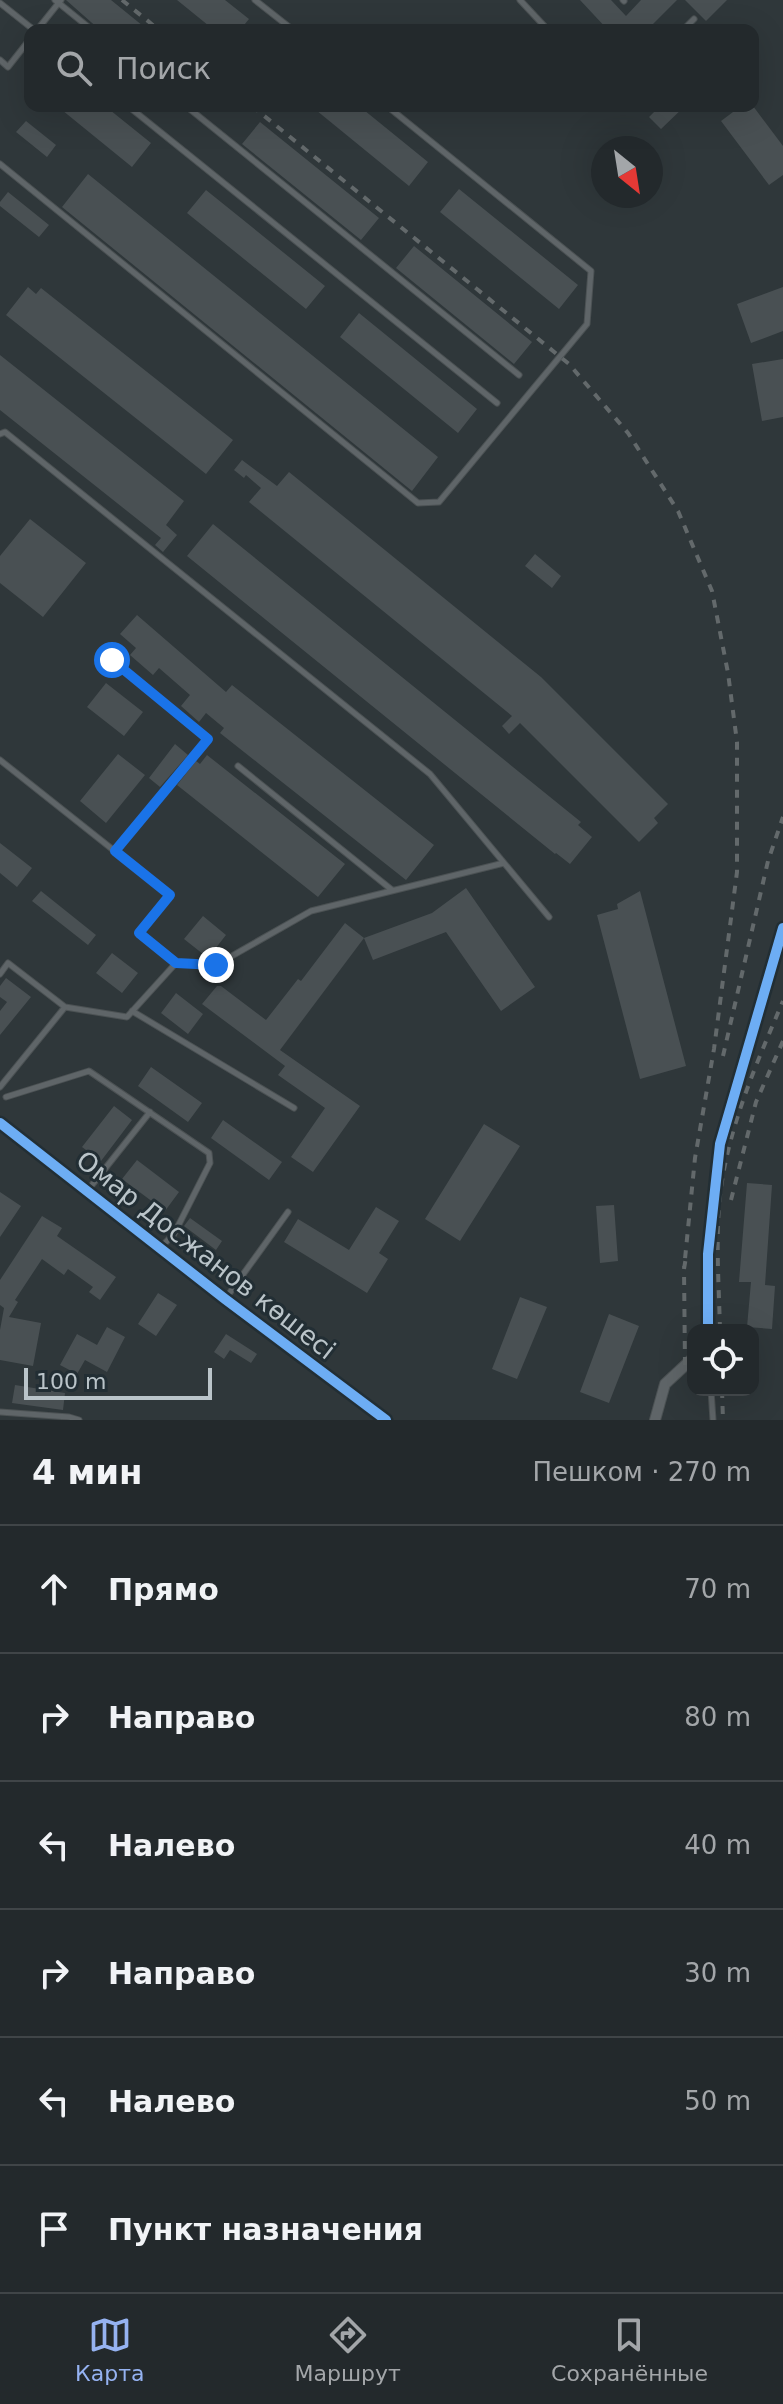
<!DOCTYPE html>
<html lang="ru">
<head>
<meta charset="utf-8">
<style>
  body { margin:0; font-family:"DejaVu Sans",sans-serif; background:#2f3538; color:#f1f3f6 }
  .controls { position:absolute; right:24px; bottom:24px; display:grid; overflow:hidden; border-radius:16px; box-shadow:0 8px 32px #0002 }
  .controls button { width:72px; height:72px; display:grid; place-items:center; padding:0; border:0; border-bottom:2px solid #404548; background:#23292c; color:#f1f3f6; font:40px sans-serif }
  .compass { position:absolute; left:591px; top:136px; width:72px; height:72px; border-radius:50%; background:#23292c; box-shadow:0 8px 32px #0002; rotate:150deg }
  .scale { position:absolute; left:24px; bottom:20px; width:188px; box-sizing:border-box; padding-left:8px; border:4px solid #bac4c9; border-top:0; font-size:22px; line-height:28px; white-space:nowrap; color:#bac4c9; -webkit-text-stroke:6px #222e34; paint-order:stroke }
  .stop { position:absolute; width:24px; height:24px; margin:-18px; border:6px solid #1a73e8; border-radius:50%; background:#fff }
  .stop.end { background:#1a73e8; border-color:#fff; box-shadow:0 2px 8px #0008 }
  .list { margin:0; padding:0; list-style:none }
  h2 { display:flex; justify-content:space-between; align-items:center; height:104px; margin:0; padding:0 32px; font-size:34px }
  h2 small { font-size:26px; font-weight:400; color:#a3a6a9 }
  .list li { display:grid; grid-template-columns:52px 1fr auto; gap:24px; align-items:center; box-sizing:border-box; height:128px; padding:0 32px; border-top:2px solid #404548 }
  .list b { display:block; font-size:30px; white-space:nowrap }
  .list em { font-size:26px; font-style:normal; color:#a3a6a9 }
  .icon { flex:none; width:44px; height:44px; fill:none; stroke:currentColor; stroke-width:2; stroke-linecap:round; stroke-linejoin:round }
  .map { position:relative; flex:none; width:783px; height:1420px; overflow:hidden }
  .search { position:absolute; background:#23292c; box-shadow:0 8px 32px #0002; left:24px; right:24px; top:24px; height:88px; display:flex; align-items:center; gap:20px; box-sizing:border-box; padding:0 28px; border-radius:16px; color:#a3a6a9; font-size:30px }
  .sheet { height:872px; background:#23292c }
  nav { display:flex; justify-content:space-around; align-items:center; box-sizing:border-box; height:112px; border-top:2px solid #404548; background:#23292c; font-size:22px; color:#a3a6a9 }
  nav a { display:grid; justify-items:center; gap:4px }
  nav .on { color:#95b2f1 }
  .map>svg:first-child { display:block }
  .building { fill:#495053 }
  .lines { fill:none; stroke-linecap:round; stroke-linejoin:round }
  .service-casing { stroke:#4c5254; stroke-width:7 }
  .minor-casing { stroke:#4c5254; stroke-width:12 }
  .tertiary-casing { stroke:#4c5254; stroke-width:14 }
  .service { stroke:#5f6568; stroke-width:5 }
  .minor { stroke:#5f6568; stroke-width:10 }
  .tertiary { stroke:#5f6568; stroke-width:12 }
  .rail { stroke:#63696b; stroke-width:4; stroke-dasharray:8 8; stroke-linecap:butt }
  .cycleway-casing { stroke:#222e34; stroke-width:15 }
  .cycleway { stroke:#6dadf4; stroke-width:10 }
  .route { stroke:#1a73e8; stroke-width:10 }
  .labels { text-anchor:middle; stroke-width:6; stroke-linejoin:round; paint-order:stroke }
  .street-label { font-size:26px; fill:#bac4c9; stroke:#222e34 }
</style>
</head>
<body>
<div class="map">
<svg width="783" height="1420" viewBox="0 0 783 1420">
  <rect width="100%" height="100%" fill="#2f373a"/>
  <path class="building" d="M66 0H111L148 30H100Z
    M177 0H225L249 19 240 30H214Z
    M580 0H611L626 16 641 0H677L647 30H608Z
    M685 0H727L706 21Z
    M57 106H105L151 143 132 167Z
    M311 106H359L428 162 409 186Z
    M660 106H685L661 129 649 117Z
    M741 106H753L783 146V175L769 185 721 121Z
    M26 121 56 145 47 157 16 132Z
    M260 122 379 218 361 240 242 144Z
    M88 174 438 457 412 491 62 207Z
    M459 189 578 285 559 309 440 212Z
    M206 190 325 286 306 309 187 213Z
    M8 192 49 225 39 237 0 206V202Z
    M414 246 532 342 514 364 396 268Z
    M28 287 36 294 41 288 233 440 206 474 6 315Z
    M783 287V331L751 343 737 304Z
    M359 313 477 409 458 433 340 337Z
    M0 355 184 501 166 525 177 535 163 552 155 545 161 538 0 410Z
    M783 359V417L762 421 752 364Z
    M242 460 277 486 289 472 541 677 668 804 654 818 658 823 639 842 520 723 509 734 502 726 512 716 249 502 261 488 246 475 244 478 234 470Z
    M30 519 86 563 43 617 0 583V556Z
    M213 524 581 822 578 825 592 837 570 864 556 853 555 854 187 556Z
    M535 554 561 576 552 588 525 566Z
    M137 615 226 692 232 685 434 845 406 880 220 733 224 728 206 713 199 722 181 706 190 695 159 668 153 675 130 655 136 648 120 634Z
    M106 683 143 712 124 736 87 707Z
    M175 744 188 755 160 787 149 778Z
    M118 754 145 775 106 823 80 801Z
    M207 755 345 864 318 897 177 785 196 761 200 764Z
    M0 843 32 868 17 887 0 873Z
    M466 888 535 987 501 1011 446 932 373 960 364 938 432 913Z
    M41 891 96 935 88 945 32 901Z
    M640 891 686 1066 640 1079 597 915 618 909 617 904Z
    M203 916 226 935 208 958 184 939Z
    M345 923 364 938 280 1050 360 1106 313 1172 291 1157 325 1108 278 1075 285 1066 202 1004 217 986H221L266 1020 298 979 301 981Z
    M112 953 138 973 122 993 96 973Z
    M6 978 31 997 0 1035V1011L7 1002 0 997V986Z
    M176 993 203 1014 188 1034 161 1013Z
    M151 1067 202 1103 188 1122 138 1086Z
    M114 1106 132 1120 101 1161 82 1147Z
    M223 1120 282 1162 269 1180 211 1138Z
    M484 1124 520 1146 460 1241 425 1219Z
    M137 1160 179 1192 165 1211 122 1179Z
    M747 1183 772 1185 765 1285 775 1286 772 1329 747 1327 751 1282H739Z
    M0 1192 21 1206 0 1237Z
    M614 1205 618 1261 600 1263 596 1206Z
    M376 1207 399 1221 379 1253 388 1259 367 1293 284 1242 298 1219 349 1250Z
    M42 1216 62 1228 57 1236 116 1277 100 1300 89 1292 93 1287 68 1269 64 1275 42 1259 15 1300 18 1302 9 1317 41 1323 33 1366 0 1360V1330L4 1308 0 1305V1280Z
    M190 1218 222 1241 216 1250 184 1226Z
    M158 1293 177 1305 156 1336 138 1324Z
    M520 1297 547 1307 517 1379 492 1369Z
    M609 1314 639 1326 609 1403 580 1392Z
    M107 1327 125 1337 107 1372 85 1360 77 1374 60 1365 77 1334 97 1345Z
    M226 1334 257 1354 251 1363 230 1350 224 1359 214 1352Z
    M15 1385 65 1393 63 1410 12 1403Z"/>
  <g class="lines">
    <g class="service-casing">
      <path id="service" d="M55 0 92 30
        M255 0 293 30
        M520 0 548 30
        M623 0 624 1
        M0 3 34 30
        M37 30 61 0
        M683 30 694 19
        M0 60 8 67 30 39
        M128 106 497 403
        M186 106 519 375
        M0 164 418 503 439 502 587 324 591 271 387 106
        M0 434 5 432 430 774 549 917
        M112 660 208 739 115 851
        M0 760 170 895 139 933 176 963
        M238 766 392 890
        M0 974 8 963 65 1007
        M132 1011 294 1108
        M0 1087 65 1007 127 1017 176 963 216 965 311 911 504 863
        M6 1097 89 1071 209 1153 210 1163 174 1234 161 1247
        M88 1190 150 1112
        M226 1298 288 1212
        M711 1390 713 1420
        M0 1412 69 1417 79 1420"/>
    </g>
    <g class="minor-casing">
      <path id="minor" d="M708 1330V1254L720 1144 783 928
        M655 1420 665 1384 693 1358"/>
    </g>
    <g class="tertiary-casing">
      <path id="tertiary" d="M0 1123 225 1299 386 1420"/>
    </g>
    <use href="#service" class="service"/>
    <use href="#minor" class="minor"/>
    <use href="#tertiary" class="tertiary"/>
    <path class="rail" d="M122 0 159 30
      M252 106 569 364 628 433 678 511 712 591 728 673 737 742V872L714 1049 695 1158 684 1269
      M723 1056 768 861 783 817
      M731 1200 756 1102 783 1041
      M720 1330C719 1289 716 1247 719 1206 725 1134 755 1067 783 1001
      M685 1365 684 1269 686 1257
      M722 1390 723 1420"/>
    <g class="cycleway-casing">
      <path id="cycleway" d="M0 1123 225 1299 386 1420
        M708 1330V1254L720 1144 783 928"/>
    </g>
    <use href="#cycleway" class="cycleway"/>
  </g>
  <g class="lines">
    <path class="route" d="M112 660 208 739 115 851 170 895 139 933 176 963 216 965"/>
  </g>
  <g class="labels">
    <g class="street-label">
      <text transform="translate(206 1255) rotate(38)" y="9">Омар Досжанов көшесі</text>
    </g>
  </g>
</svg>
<div class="controls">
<button><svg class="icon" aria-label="locate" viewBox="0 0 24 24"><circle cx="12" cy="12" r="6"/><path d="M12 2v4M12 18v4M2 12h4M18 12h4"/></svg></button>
</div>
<svg class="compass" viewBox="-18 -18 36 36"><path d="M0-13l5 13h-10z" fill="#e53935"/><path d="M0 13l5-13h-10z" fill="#a3a6a9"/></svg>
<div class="scale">100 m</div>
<div class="stop" style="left:112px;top:660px"></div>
<div class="stop end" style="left:216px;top:965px"></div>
<div class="search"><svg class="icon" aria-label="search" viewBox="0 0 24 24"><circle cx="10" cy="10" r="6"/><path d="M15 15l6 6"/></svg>Поиск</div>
</div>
<section class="sheet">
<h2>4 мин<small>Пешком · 270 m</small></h2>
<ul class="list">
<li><svg class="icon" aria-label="ahead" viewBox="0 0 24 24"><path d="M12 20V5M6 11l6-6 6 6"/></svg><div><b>Прямо</b></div><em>70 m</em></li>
<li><svg class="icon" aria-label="right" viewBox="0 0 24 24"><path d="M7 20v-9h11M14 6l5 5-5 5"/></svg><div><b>Направо</b></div><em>80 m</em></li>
<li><svg class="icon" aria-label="left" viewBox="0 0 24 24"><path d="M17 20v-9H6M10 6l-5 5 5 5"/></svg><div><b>Налево</b></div><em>40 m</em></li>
<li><svg class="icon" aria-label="right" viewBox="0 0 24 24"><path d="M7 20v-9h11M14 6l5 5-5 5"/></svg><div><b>Направо</b></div><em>30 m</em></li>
<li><svg class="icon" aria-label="left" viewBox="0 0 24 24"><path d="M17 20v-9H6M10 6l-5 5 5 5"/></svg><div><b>Налево</b></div><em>50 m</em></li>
<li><svg class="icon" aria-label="arrive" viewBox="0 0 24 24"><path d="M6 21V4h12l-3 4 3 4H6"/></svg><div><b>Пункт назначения</b></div></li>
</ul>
</section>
<nav>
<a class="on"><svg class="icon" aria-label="map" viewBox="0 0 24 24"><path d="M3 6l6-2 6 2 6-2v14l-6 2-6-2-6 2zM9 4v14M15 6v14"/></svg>Карта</a>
<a><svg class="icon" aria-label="directions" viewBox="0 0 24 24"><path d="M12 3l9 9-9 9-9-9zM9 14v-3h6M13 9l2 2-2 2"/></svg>Маршрут</a>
<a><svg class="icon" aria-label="saved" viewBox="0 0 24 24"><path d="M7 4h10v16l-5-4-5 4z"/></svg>Сохранённые</a>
</nav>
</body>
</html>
